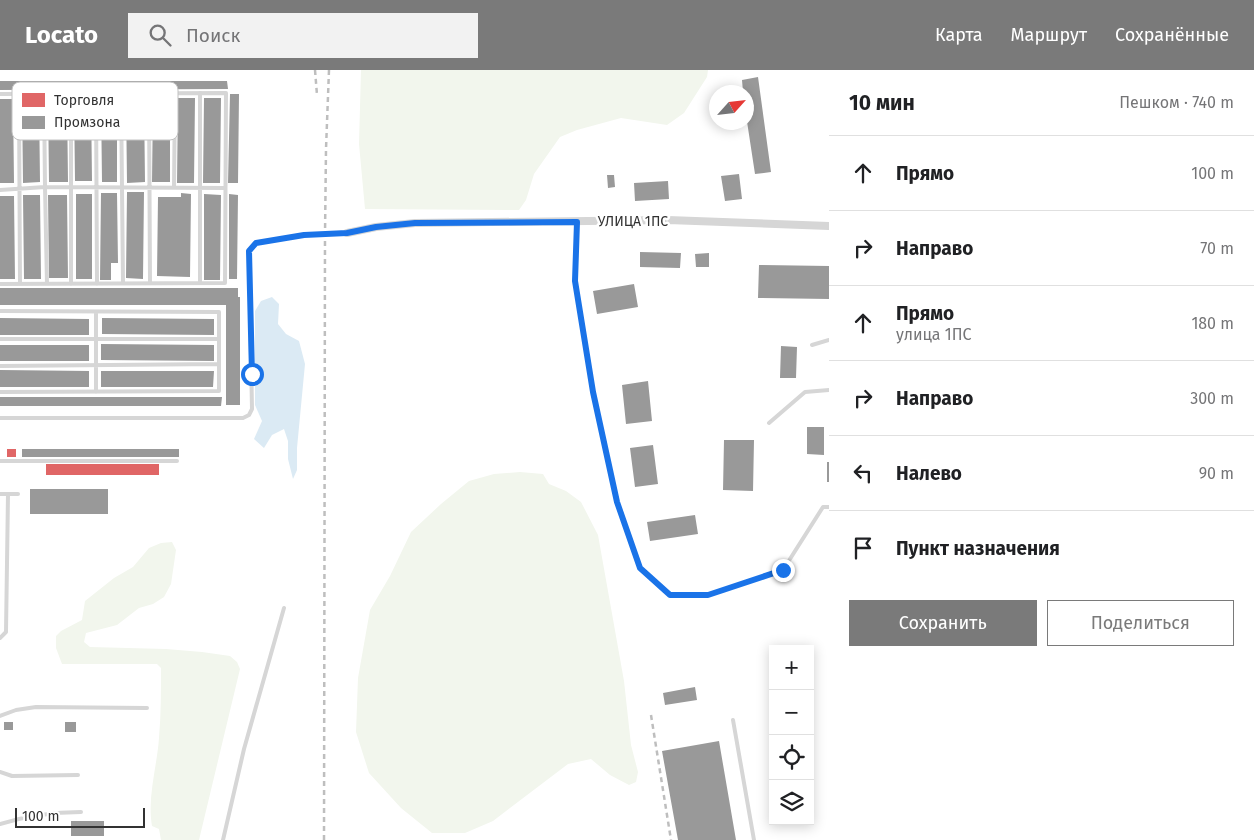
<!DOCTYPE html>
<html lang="ru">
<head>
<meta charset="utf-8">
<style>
  body { margin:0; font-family:"Fira Sans",sans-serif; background:#f2f2f2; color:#202124 }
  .controls { position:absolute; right:15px; bottom:15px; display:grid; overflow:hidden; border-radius:0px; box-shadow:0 2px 12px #0003 }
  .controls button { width:45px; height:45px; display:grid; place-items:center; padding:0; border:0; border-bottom:1px solid #e0e0e0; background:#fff; color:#202124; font:25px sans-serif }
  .compass { position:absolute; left:709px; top:15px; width:45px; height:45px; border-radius:50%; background:#fff; box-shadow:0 2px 12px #0003; rotate:63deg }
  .scale { position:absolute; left:15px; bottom:12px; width:130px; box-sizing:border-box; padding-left:5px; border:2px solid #323232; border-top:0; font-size:14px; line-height:18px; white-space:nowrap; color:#323232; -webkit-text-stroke:4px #fff; paint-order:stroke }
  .stop { position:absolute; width:15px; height:15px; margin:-11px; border:4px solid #1a73e8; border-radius:50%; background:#fff }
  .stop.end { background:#1a73e8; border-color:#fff; box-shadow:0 1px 5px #0008 }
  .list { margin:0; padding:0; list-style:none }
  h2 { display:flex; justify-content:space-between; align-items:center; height:65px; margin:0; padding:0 20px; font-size:21px }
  h2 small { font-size:16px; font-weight:400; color:#757577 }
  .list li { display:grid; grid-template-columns:32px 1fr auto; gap:15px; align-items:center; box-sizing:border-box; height:75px; padding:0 20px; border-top:1px solid #e0e0e0 }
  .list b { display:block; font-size:19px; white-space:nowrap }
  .list p { margin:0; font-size:16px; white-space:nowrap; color:#757577 }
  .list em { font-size:16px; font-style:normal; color:#757577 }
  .actions { display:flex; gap:10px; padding:15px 20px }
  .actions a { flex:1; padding:11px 0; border:1px solid #7a7a7a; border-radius:0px; text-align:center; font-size:18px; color:#7a7a7a }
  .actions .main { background:#7a7a7a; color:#fff }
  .icon { flex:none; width:28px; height:28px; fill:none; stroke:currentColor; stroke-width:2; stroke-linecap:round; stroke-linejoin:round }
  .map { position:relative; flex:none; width:829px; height:770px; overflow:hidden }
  header { display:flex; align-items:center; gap:30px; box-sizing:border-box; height:70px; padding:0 25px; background:#7a7a7a; color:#fff }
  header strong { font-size:24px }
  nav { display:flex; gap:28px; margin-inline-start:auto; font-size:18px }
  .search { width:350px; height:45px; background:#f2f2f2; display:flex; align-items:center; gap:12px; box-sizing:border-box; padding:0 18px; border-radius:0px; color:#757577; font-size:19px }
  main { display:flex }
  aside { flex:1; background:#fff }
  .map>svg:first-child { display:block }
  .green { fill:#f2f6ed }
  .water { fill:#dbeaf4 }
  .shops { fill:#e06666 }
  .industry { fill:#999 }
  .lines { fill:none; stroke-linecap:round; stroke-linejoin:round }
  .path { stroke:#d6d6d6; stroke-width:2; stroke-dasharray:2.5 2.5; stroke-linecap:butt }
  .lane { stroke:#d6d6d6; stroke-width:4 }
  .street { stroke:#d6d6d6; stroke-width:8 }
  .rail { stroke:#bebebe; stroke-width:2.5; stroke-dasharray:5 4; stroke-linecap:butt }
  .route { stroke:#1a73e8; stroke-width:6 }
  .labels { text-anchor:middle; stroke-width:5; stroke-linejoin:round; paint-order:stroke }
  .street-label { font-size:14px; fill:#323232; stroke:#fff }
  .key { fill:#fff; stroke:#c2c2c2; stroke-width:1 }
  .key-label { font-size:14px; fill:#323232 }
</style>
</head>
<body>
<header>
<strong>Locato</strong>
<div class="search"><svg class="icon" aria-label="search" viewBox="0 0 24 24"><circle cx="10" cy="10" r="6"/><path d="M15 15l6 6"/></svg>Поиск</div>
<nav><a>Карта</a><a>Маршрут</a><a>Сохранённые</a></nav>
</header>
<main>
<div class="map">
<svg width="829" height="770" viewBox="0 0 829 770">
  <rect width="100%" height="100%" fill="#fff"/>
  <path class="green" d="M361 0H708L707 7 684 43 667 55 621 48 577 60 560 67 534 104 526 130 519 140 365 139 359 74Z
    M520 402 543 404 549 414 566 421 581 432 598 465 624 611 631 675 638 702 636 712 629 715 610 705 591 689 568 694 493 751 465 763H432L401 738 369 703 356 662 358 608 370 540 390 506 411 462 441 434 469 411 494 404Z
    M172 472 176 480 171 514 164 527 153 534 139 538 117 555 86 563 84 572 90 577 166 579 202 582 230 586 237 592 240 599 199 770H161L159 759 152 756C147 727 157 697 159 668 161 645 161 621 161 598L157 594H62L56 578V566L61 561 82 550 85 531 114 508 133 497 149 478 161 473Z"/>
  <path class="water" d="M272 227 279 234 278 254 286 264 299 271 305 294 297 378V400L293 409 288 389V371L284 359 272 365 264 378 254 369 262 351 255 335V241L261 231Z"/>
  <path class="shops" d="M7 379H16V387H7Z
    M46 394H159V405H46Z"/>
  <path class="industry" d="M758 7 771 102 755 104 746 45V22H743L742 10Z
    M0 11H227L228 19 0 20Z
    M230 24H239L238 113H228Z
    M178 28H195L194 113H177Z
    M204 28H221L220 113H203Z
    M0 29H13L14 113H0Z
    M22 29H39L40 112 23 113Z
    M74 29H91L92 111H75Z
    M101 29H117V112H102Z
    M126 29H144L145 112 127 113Z
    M153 29H170V112H152Z
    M48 30H67L68 112H49Z
    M739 104 742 129 725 131 721 106Z
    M607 105H614L615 117 608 118Z
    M668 111 669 129 635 131 634 113Z
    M127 122H144L143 209 126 208Z
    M101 123H117L118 193H111V210H100Z
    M181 123 191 124 190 207 157 206 158 127H181Z
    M76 124H92V209H76Z
    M204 124 221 125 220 210H204Z
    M229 124 238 125 237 209H229Z
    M23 125H40L41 209H24Z
    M48 125H67L68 208H49Z
    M0 126H14L15 209H0Z
    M640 182 681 183 680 198 640 197Z
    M709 183V197H696L695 184Z
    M759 195 829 196V229L758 228Z
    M634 214 638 237 597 244 593 221Z
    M0 218H238V227H240V335H226V235H0Z
    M0 248 89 249V265H0Z
    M102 248 214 249V265L102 264Z
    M101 274 214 275V291L101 290Z
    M0 275H89V291H0Z
    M781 276 797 277 796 308H780Z
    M0 300 89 301V317H0Z
    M101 301H214L213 317H101Z
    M648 311 652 351 626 354 622 315Z
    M0 327H222L221 336H0Z
    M807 357H824V385L807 384Z
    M724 370H754L753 421 723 420Z
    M653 375 658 414 635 417 630 378Z
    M22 379H179V387H22Z
    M827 392H829V412H827Z
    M30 419H108V444H30Z
    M695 445 698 464 650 471 647 452Z
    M695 617 697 630 665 635 663 623Z
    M4 652H13V660H4Z
    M65 652H76V662H65Z
    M719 671 736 770H678L662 681Z
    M71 751H104V766H71Z"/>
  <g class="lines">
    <path class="path" d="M252 177 257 173 304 165 340 164"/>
    <path class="lane" d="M149 23 150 213
      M0 24 226 23 225 213 0 214
      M19 24 20 214
      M71 24V214
      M96 24 97 214
      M121 24 123 213
      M174 118 175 23
      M0 120 45 117 44 24
      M577 151 575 211 593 322 617 432 640 498 671 525H708L783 500 823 437H829
      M200 213V23
      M47 214 45 117 225 118
      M0 241 219 242V321L0 322
      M0 269H219
      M812 275 829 270
      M0 296 219 294
      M96 322V242
      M0 348H243L249 345 252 339 249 181
      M769 353 805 322 829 320
      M0 391H177
      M0 424H18
      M0 568 6 562 8 424
      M0 646 16 640 36 637 147 638
      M733 650 754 770
      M0 702 12 706 78 705
      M0 754C27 746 54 742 81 742
      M223 770 244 679 284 538"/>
    <path class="street" d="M347 163 376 157 415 153 668 150 829 156"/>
    <path class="rail" d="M315 0 317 25
      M651 645 671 770
      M324 770 325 165 326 79 329 0"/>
  </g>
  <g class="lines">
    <path class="route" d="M252 304 249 181 256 173 304 165 347 163 376 157 415 153 577 152 575 211 593 322 617 432 640 498 670 525H708L783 500"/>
  </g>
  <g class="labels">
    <g class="street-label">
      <text x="633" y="156">УЛИЦА 1ПС</text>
    </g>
  </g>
  <rect x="12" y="12" width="166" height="58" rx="8" class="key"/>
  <rect x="22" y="23" width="23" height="14" fill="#e06666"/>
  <rect x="22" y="46" width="23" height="13" fill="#999"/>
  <g class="key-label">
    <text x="54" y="35">Торговля</text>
    <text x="54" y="57">Промзона</text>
  </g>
</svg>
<div class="controls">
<button>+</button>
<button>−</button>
<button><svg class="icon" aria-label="locate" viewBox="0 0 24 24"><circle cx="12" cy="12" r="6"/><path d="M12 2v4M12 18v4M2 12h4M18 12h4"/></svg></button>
<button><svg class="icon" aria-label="layers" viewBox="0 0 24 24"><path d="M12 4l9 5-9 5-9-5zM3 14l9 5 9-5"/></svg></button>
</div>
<svg class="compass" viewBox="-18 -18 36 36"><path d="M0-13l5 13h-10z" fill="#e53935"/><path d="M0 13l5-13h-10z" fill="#757577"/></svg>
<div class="scale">100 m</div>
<div class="stop" style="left:252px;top:304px"></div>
<div class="stop end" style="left:783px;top:500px"></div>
</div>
<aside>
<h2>10 мин<small>Пешком · 740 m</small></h2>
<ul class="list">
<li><svg class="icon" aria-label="ahead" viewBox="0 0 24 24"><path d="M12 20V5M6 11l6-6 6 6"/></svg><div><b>Прямо</b></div><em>100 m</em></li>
<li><svg class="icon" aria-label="right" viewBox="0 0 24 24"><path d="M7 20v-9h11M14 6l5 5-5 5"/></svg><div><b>Направо</b></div><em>70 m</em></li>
<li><svg class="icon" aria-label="ahead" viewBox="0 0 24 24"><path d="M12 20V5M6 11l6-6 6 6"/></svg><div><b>Прямо</b><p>улица 1ПС</p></div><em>180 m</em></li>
<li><svg class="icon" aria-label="right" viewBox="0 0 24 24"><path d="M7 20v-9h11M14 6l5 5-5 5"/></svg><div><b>Направо</b></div><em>300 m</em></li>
<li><svg class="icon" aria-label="left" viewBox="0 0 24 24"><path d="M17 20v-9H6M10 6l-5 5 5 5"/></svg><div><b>Налево</b></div><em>90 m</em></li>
<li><svg class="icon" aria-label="arrive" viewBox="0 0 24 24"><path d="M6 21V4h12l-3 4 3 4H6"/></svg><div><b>Пункт назначения</b></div></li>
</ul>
<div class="actions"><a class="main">Сохранить</a><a>Поделиться</a></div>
</aside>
</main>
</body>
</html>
